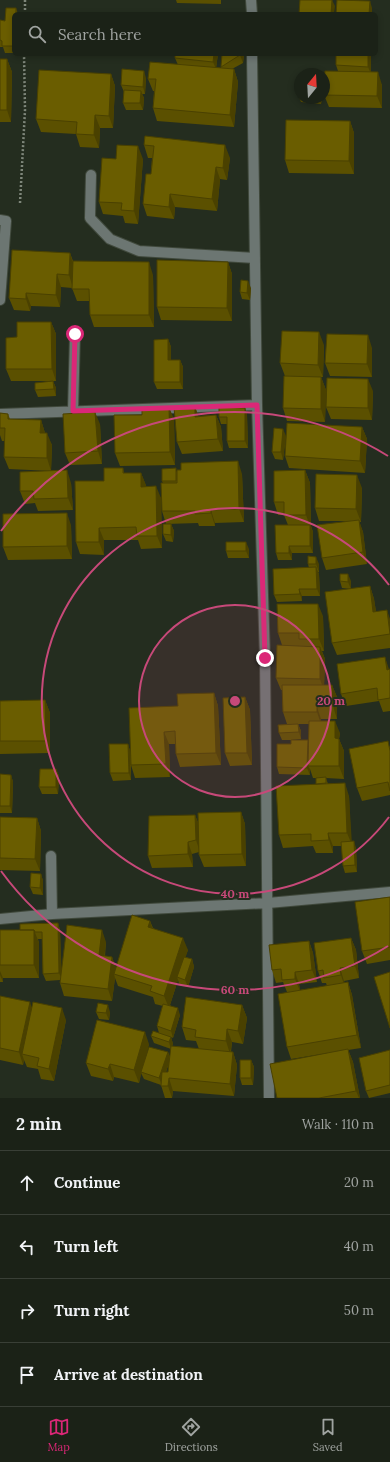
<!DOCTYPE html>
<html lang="en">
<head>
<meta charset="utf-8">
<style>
  body { margin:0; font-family:Lora,serif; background:#242a20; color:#f1f3f6 }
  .compass { position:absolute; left:294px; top:68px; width:36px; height:36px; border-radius:50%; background:#1b2217; box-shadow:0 2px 6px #0003; rotate:18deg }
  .stop { position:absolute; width:12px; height:12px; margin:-9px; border:3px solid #db2777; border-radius:50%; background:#fff }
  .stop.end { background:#db2777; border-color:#fff; box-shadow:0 1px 4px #0008 }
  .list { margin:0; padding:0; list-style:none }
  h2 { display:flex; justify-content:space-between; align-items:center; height:52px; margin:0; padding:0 16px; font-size:17px }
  h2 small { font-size:13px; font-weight:400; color:#a0a4a1 }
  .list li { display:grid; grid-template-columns:26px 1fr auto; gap:12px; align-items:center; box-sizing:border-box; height:64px; padding:0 16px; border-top:1px solid #393f36 }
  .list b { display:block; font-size:15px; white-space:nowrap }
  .list em { font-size:13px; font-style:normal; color:#a0a4a1 }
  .icon { flex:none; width:22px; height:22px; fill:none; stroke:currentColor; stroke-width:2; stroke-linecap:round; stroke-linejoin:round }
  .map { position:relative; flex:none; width:390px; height:1098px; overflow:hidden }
  .search { position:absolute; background:#1b2217; box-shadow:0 2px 6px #0003; left:12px; right:12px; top:12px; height:44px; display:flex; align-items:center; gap:10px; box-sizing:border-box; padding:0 14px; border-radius:6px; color:#a0a4a1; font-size:15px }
  .sheet { height:308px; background:#1b2217 }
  nav { display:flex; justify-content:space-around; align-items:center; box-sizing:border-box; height:56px; border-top:1px solid #393f36; background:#1b2217; font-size:11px; color:#a0a4a1 }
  nav a { display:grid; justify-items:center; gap:2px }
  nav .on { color:#db2777 }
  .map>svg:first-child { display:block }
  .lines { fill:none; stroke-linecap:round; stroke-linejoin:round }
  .minor-casing { stroke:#40493c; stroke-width:12 }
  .path { stroke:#7e867a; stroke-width:2.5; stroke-dasharray:2 2; stroke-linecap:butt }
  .minor { stroke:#6c7672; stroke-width:10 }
  .wall { fill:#5b5000; fill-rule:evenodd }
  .shaded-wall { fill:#4a4100 }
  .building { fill:#6a5d00; stroke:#4a4100 }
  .route { stroke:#db2777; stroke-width:5 }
  .ring { fill:none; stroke:#c74979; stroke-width:2 }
  .centre { fill:#c74979; stroke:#242d1f; stroke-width:2 }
  .ring-label { font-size:12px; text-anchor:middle; font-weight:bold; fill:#c74979; stroke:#242d1f; stroke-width:4; stroke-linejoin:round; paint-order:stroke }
</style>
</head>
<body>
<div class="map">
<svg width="390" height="1098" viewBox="0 0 390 1098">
  <rect width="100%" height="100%" fill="#242d1f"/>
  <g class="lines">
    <g class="minor-casing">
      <path id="minor" d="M251 0 252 14
        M252 54 257 405 265 658 269 1098
        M91 175 90 218 110 239 139 251 255 258
        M0 220 6 221 0 300
        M73 411 75 334
        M0 414 257 405
        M51 856 52 914
        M0 919 52 914 268 903 390 892"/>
    </g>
    <path class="path" d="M25 14V0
      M20 203 25 110 24 54"/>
    <use href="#minor" class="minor"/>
  </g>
  <path class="wall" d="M176 0H221V4L177 3Z
    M16 8 18 14H14V53H5L3 47H0V20L5 21Z
    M175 54H218L216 68H221V67L222 54H244L243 63 232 69H234L238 82 234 127 157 121 153 108 154 91H153L148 79 178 65 175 58Z
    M371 54V72L382 85V108L329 107 324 95 338 71 336 65Z
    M0 59H7L12 72 11 122H0Z
    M111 74 115 86 113 128H100L99 148 80 147 76 134 41 132 36 119Z
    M300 74V98H322L321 104 301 102 298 95Z
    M146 78 145 94H142L144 98 143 110H126L123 103 124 92 121 85Z
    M350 121 354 133V174L289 173 285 160Z
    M145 136 230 158 227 180 220 179 217 211 175 207 174 219 147 216 143 204 151 174 152 158H148L144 145Z
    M116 159H143L138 224 125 223 123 216 103 214 99 202Z
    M70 253 73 261 153 275 154 327H94L90 315V301H77L72 288 61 287 60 307 31 306 30 311 14 310 9 298Z
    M228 262 232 274V321L161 320 157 307Z
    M251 288 250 300 242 299 240 292Z
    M51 322 56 334V381H11L6 369Z
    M168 339 171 347V360H180L183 367V389H157L154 382Z
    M324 345 323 377H321L326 390 325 422 287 421 283 408 285 376 280 363Z
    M372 348V377L330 376 325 363Z
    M53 381 56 388V396L38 397 35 390Z
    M373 391 372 420 331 419 326 407Z
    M195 406 198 416 216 415 221 427 223 451 182 454 177 442Z
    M245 408 247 415 248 448H229L227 441V424H221L219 417Z
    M0 413 8 414 10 419 41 420 45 433 52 445 51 471 9 469 4 457 5 441H2L0 435Z
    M174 419 175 465 120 466 115 453Z
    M100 424 102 464 70 465 65 453Z
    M362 427 367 439 365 473 289 468 285 456Z
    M286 436 283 460 275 459 272 452Z
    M123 468 124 473H141L146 486 161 498 162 548 141 549 138 540H104V555L80 554 76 542 104 481Z
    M305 470 310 483 311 526 313 532V553H292V560H278L276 553 288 525 284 515H278L274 502Z
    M177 471 242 474 244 522 215 523V526H199L198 523 166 524 162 511 163 483 162 481Z
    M71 483 73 510 38 511 35 503 25 504 20 491Z
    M362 488 361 522H359L363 532 367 564 326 570 322 558 346 521H319L315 508Z
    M171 524 174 531 173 542 166 541 163 534Z
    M71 525 72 559 8 560 3 547Z
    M249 549V558H228L226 551Z
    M308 564H319V572H318L319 574 320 596H302V601L277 602 274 595 309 568Z
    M340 581H351V589L342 588Z
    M370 586 374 599 376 612 390 619V648L337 655 332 643Z
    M323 616 324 651H322L325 659 324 685H332L337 697V719H321V721L340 733 339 739 344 751V779L326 778 328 784 349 796 351 841 356 848 357 872 345 873 343 866 342 846H333V853H316L313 846 283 848 279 835 317 784 316 778H313L310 769V775L279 774 277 767 291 744V740H282L279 733 292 724H287L283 712 282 690H281L276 678 282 645 278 633ZM298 724H309V744L308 740H291L301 739V731Z
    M390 669V711L383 712 379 701 346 706 341 694Z
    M214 693 218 706 221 765 180 767 176 754V744H169L170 777 135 778 131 765V780L113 781 110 773 128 744 130 751 178 706Z
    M245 697 250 710 252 765 230 766 225 753Z
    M45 700 50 713V753L0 754V701Z
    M390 746V795L362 801 357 788Z
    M56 769 59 776 58 794H42L39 787Z
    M0 774 11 775 13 782 12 813H0Z
    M241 812 245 824 246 866 204 867 199 855V852L192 854 193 867 152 868 148 856 195 815 199 825Z
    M0 817 37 818 41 831 40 871 0 870Z
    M41 874 43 881V895L33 894 30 887Z
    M390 897V960L367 964 362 951Z
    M150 921 153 928 188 950 185 957 192 959 194 967 188 987 179 984 178 980 170 1005 180 1015 173 1038 171 1037 173 1044 172 1046 199 1049 196 1041 186 1040 182 1027 242 1005 247 1018 243 1044 232 1042 231 1052H233L237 1065 234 1096 173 1091 172 1098H165L161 1085 144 1079 141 1073 139 1083 114 1077 113 1081 91 1076 86 1063 149 1044 145 1059 168 1052 170 1057 171 1049 154 1043 151 1036 159 1033 157 1026 163 1006 155 1004 153 997 118 986 115 978 112 1001 64 996 60 983V980L46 981 43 974 42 939H38L39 943V978H3V982H0V930H20L58 923 60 930 61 971 106 942 105 956 112 957 116 968ZM169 1063 168 1072H166Z
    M351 938 356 950 359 978 344 981 345 983 348 982 352 995 361 1048 348 1050 353 1062 360 1098H277L328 1053 291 1059 287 1047V992L283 982 276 983 272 970 309 941 313 953 317 982 299 984 300 990 327 986 326 983H322L318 971Z
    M0 996 66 1020 54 1081 41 1079 38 1069 27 1067 24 1060 23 1065 0 1060Z
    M96 1012H110L109 1020 99 1019Z
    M390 1050V1093L369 1098 366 1091Z
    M251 1060 254 1067 253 1085H242L240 1078Z"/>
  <path class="shaded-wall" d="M332 0 335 6 334 14H331Z
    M370 1 372 8V14H369Z
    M214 54H218L216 69 213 62Z
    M240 54H244L243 63 240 55Z
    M368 54H371V74L368 67Z
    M7 59 12 72 11 122 7 110Z
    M234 69 238 82 234 127 230 115Z
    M144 71 146 78 145 94 143 87Z
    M378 72 382 85V108L377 96Z
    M111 74 115 86 113 128 109 116Z
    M141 91 144 98 143 110 140 103Z
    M319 98H322L321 104Z
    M95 115 100 128 99 148 94 135Z
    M350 121 354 133V174L349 161Z
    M225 145 230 158 227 180 223 168Z
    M138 146 143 159 138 224 134 211Z
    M216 167 220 179 217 211 212 199Z
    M170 194 175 207 174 219 169 207Z
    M70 253 74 266 73 288 69 275Z
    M149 262 153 275 154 327 149 315Z
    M228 262 232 274V321L227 308Z
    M57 274 61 287 60 307 56 295Z
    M248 281 251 288 250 300 247 293Z
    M26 293 31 306 30 311 26 299Z
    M51 322 56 334V381L52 369Z
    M319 332 324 345 323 377 318 365Z
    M368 335 372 348V377L367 364Z
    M168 339 171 347V367L168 360Z
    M180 360 183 367V389L180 382Z
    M321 377 326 390 325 422 321 409Z
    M368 379 373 391 372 420 368 408Z
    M53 381 56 388V396L54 389Z
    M195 406 199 419 195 417Z
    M169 407 174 419 175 465 170 452Z
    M245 408 247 415 248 448 245 441Z
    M95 412 100 424 102 464 98 451Z
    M216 415 221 427 223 451 218 439Z
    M41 420 45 433H40Z
    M362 427 367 439 365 473 360 461Z
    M283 429 286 436 283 460 281 452Z
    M47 433 52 445 51 471 47 458Z
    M238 461 242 474 244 522 239 509Z
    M67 470 71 483 73 510 68 498Z
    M305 470 310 483 311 526 313 532V553L310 546V526L306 515Z
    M141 473 146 485V499L141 487Z
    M357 475 362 488 361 522 356 509Z
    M156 486 161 498 162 548 157 536Z
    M211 510 215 523V526L211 513Z
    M67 513 71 525 72 559 67 546Z
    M359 520 363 532 367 564 363 552Z
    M171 524 174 531 173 542 171 535Z
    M99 528 104 540V555L99 542Z
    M246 542 249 549V558L246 551Z
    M289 546 292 553V560L289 553Z
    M316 557 319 564V572L316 564Z
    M316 567 319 574 320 596 317 589Z
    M348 574 351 581V589L348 582Z
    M370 586 374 599 378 624 373 612Z
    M299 589 302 596V601L300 594Z
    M318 604 323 616 324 651 319 639Z
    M387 610 390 619V633Z
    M320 647 325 659 324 691 320 679Z
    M385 657 389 669 390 673 387 670Z
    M332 685 337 697V719L333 706Z
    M214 693 218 706 221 765 216 753Z
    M245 697 250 710 252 765 247 753Z
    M45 700 50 713V753L46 741Z
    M317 707 321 719V724L317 712Z
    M335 721 340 733 339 739 344 751V779L339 766 335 738Z
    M298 724 301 731V739L299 732Z
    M164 732 169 744 170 777 166 764Z
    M308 740 310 747 308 766 310 769V775L307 768Z
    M128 744 130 751 131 780 129 773Z
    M56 769 59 776 58 794 56 787Z
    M11 775 13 782 12 813 10 806Z
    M345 783 349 796 352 845 347 833Z
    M241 812 245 824 246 866 242 854Z
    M195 815 200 828V852L196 840Z
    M37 818 41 831 40 871 35 859Z
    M328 833 333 846V853L329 840Z
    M354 841 356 848 357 872 355 865Z
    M188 842 192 854 193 867 188 854Z
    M41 874 43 881V895L40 888Z
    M150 921 154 933 148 927Z
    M58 923 60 930 62 980 59 973Z
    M34 930 39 943V978L34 965Z
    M102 930 106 942 103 968 99 955Z
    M183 938 188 950 179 978 177 977 178 980 169 1008 164 996Z
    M351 938 356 950 359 978 355 966Z
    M309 941 313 953 317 982 312 970Z
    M112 957 116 969 114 974 115 978 112 1001 108 989Z
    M192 959 194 967 188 987 185 980Z
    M340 968 344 981 345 988 341 975Z
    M0 971 3 978V982L0 975Z
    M295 972 299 984 300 991 295 979Z
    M348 982 352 995 361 1048 357 1035Z
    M30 1002 34 1015 22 1054 24 1060 23 1065 19 1052Z
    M108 1005 110 1012 109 1020 106 1013Z
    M242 1005 247 1018 243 1044 238 1031Z
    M62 1008 66 1020 54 1081 49 1069Z
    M178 1008 180 1015 173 1038 171 1031Z
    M227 1029 232 1042 230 1054 226 1041Z
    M145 1032 149 1044 139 1083 134 1070Z
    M171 1037 173 1044 171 1050 169 1042Z
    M348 1049 353 1062 360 1098H359L356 1091Z
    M168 1052 170 1059 162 1085 159 1078Z
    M233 1052 237 1065 234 1096 230 1084Z
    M251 1060 254 1067 253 1085 251 1078Z
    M110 1064 114 1077 113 1081 108 1069Z
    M169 1078 173 1091 172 1098 168 1086Z"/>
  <path class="building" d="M300 0H332L331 14H299Z
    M337 0 370 1 369 14H336Z
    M6 8H16V14H14V46H2V41L0 40V20L5 21Z
    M175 54H214L213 62 175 58Z
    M222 54H240V55L221 67Z
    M336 54H368V67L336 65Z
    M0 59H7V110H0Z
    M150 62 234 69 230 115 153 108 156 79H148Z
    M122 69 144 71 143 87 121 85Z
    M39 70 111 74 109 116 95 115 94 135 76 134 77 122 36 119Z
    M325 71 378 72 377 96 324 95Z
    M300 74V95H298L300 74H303Z
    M124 90 141 91 140 103H123Z
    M286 120 350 121 349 161 285 160Z
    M145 136 225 145 223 168 216 167 212 199 170 194 169 207 143 204 146 174H151L154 146 144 145Z
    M117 145 138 146 134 211 121 210 122 203 99 202 102 158 116 159Z
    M12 250 70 253 69 275 57 274 56 295 26 293V299L9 298Z
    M157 260 228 262 227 308 157 307Z
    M73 261 149 262V315H90L89 289H72Z
    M241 280 248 281 247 293 240 292Z
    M17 322H51L52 369H6V338L17 337Z
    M282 331 319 332 318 365 280 363Z
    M327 334 368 335 367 364 325 363Z
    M168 339V360H180V382H154V340Z
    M284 376 321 377V409L283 408Z
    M327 378 368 379V408L326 407Z
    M53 381 54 389 35 390V383Z
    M195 406V417L216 415 218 439 177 442 174 407Z
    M169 407 170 452 115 453 114 415H142V408Z
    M219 407 245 408V441H227V417H219Z
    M95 412 98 451 65 453 63 414Z
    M0 413 8 414V419L41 420 40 433H47V458L4 457 5 428H0Z
    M287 423 362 427 360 461 285 456Z
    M274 428 283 429 281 452H272Z
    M238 461 239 509 211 510V513L195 514V511H162L161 483H177V470H181V463Z
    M104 468H123V473H141V487L156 486 157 536H137L136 527 99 528V542H76L75 481H104Z
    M176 468V481H162V469Z
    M67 470 68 498 34 499 33 491H20V472Z
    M305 470 306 515H284V502H274V471Z
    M316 474 357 475 356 509 315 508Z
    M67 513V546L3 547V514Z
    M359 520 363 552 322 558 317 525Z
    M163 524H171V535L163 534Z
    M275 525H310V546H289V553H276Z
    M226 542H246V551H226Z
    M308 556 316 557V564H308Z
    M316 567 317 589H299L300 594 274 595 273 569Z
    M340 574H348V582L340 581Z
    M370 586 373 612 387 610 390 634 332 643 325 592Z
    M277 604H318L319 639H299V633H278Z
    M277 645 320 647V679L276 678Z
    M385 657 387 670 390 669V698L378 700 377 688 341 694 337 664Z
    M282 685H332L333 706 317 707V712H283Z
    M214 693 216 753 176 754 175 731 164 732 166 764 131 765 129 708 178 706 177 694Z
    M245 697 247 753H225L223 698Z
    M45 700 46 741H0V701Z
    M309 721H335V738L339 739V766H308Z
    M298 724 299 732 279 733 278 725Z
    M291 740H308L307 768 277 767V744H291Z
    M388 741 390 751V791L388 782 357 788 349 749Z
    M109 744H128L129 773H110Z
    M40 769H56V787H39Z
    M0 774 11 775 10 806H0Z
    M326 777V783L316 784V778Z
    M345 783 347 833H328L329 840 311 841V834L279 835 276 786Z
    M241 812 242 854 199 855 198 813Z
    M195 815 196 840 188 842V854L148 856 149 816Z
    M0 817 37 818 35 859 0 858Z
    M354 841 355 865 343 866 341 842Z
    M31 873 41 874 40 888 30 887Z
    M390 897V947L362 951 355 902Z
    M132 915 150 921 148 927 183 938 164 996 150 991 152 986 114 974Z
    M58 923 59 973 43 974 42 932H35L34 930H20V924Z
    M67 925 102 930 99 955 112 957 108 989 60 983Z
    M0 930H34V965H0Z
    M351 938 355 966 340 968 341 975 324 978 323 970 318 971 314 943Z
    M309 941 312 970 295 972V979L282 980 281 969 272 970 269 945Z
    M184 957 192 959 185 980 177 977Z
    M390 972V1028L374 977Z
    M348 982 357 1035 287 1047 278 994Z
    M0 996 30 1002 19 1052 0 1048Z
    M186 997 242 1005 238 1031 227 1029 226 1041 195 1037 196 1030 182 1027Z
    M33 1002 62 1008 49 1069 37 1066 39 1058 22 1054Z
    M98 1003 108 1005 106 1013 96 1012Z
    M163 1004 178 1008 171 1031 157 1026Z
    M97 1020 145 1032 134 1070 110 1064 108 1069 86 1063Z
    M153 1031 171 1037 169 1042 151 1036Z
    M171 1046 233 1052 230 1084 169 1078 168 1086H161L162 1072H168Z
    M149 1047 168 1052 159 1078 141 1072Z
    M348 1049 356 1091 319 1098H277L270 1064Z
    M390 1050V1085L366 1091 359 1058Z
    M240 1060H251V1078H240Z"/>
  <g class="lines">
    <path class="route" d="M75 334 73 411 257 405 265 658"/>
  </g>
  <circle cx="235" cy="701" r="96" fill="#c74979" fill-opacity=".12"/>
  <g class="ring">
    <circle cx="235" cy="701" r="96"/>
    <path d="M389 817A193 193 0 1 1 389 585"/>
    <path d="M388 946A289 289 0 0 1 1 871M1 531A289 289 0 0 1 388 456"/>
  </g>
  <circle cx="235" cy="701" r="6" class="centre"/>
  <g class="ring-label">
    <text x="331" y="705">20 m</text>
    <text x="235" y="898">40 m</text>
    <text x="235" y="994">60 m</text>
  </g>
</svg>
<svg class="compass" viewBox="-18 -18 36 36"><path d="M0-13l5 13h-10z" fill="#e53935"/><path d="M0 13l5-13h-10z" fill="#a0a4a1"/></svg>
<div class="stop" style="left:75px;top:334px"></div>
<div class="stop end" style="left:265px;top:658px"></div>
<div class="search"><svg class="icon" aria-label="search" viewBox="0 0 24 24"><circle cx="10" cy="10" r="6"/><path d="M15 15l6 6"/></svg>Search here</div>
</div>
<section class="sheet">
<h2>2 min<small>Walk · 110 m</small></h2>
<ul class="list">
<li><svg class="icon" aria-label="ahead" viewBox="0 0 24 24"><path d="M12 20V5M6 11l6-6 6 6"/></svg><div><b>Continue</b></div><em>20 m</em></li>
<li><svg class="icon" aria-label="left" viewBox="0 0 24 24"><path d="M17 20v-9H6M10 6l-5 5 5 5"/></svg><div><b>Turn left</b></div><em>40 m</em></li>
<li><svg class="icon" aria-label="right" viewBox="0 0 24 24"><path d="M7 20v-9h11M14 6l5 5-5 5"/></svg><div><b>Turn right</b></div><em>50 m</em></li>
<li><svg class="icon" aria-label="arrive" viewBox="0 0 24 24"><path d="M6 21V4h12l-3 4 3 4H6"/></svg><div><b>Arrive at destination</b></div></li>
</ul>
</section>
<nav>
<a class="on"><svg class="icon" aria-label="map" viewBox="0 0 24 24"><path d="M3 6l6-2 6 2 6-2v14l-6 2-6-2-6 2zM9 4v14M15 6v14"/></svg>Map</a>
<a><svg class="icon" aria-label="directions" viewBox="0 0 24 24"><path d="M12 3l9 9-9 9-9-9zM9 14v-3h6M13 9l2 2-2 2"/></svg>Directions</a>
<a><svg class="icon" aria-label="saved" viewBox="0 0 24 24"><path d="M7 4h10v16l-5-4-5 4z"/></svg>Saved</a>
</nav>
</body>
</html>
